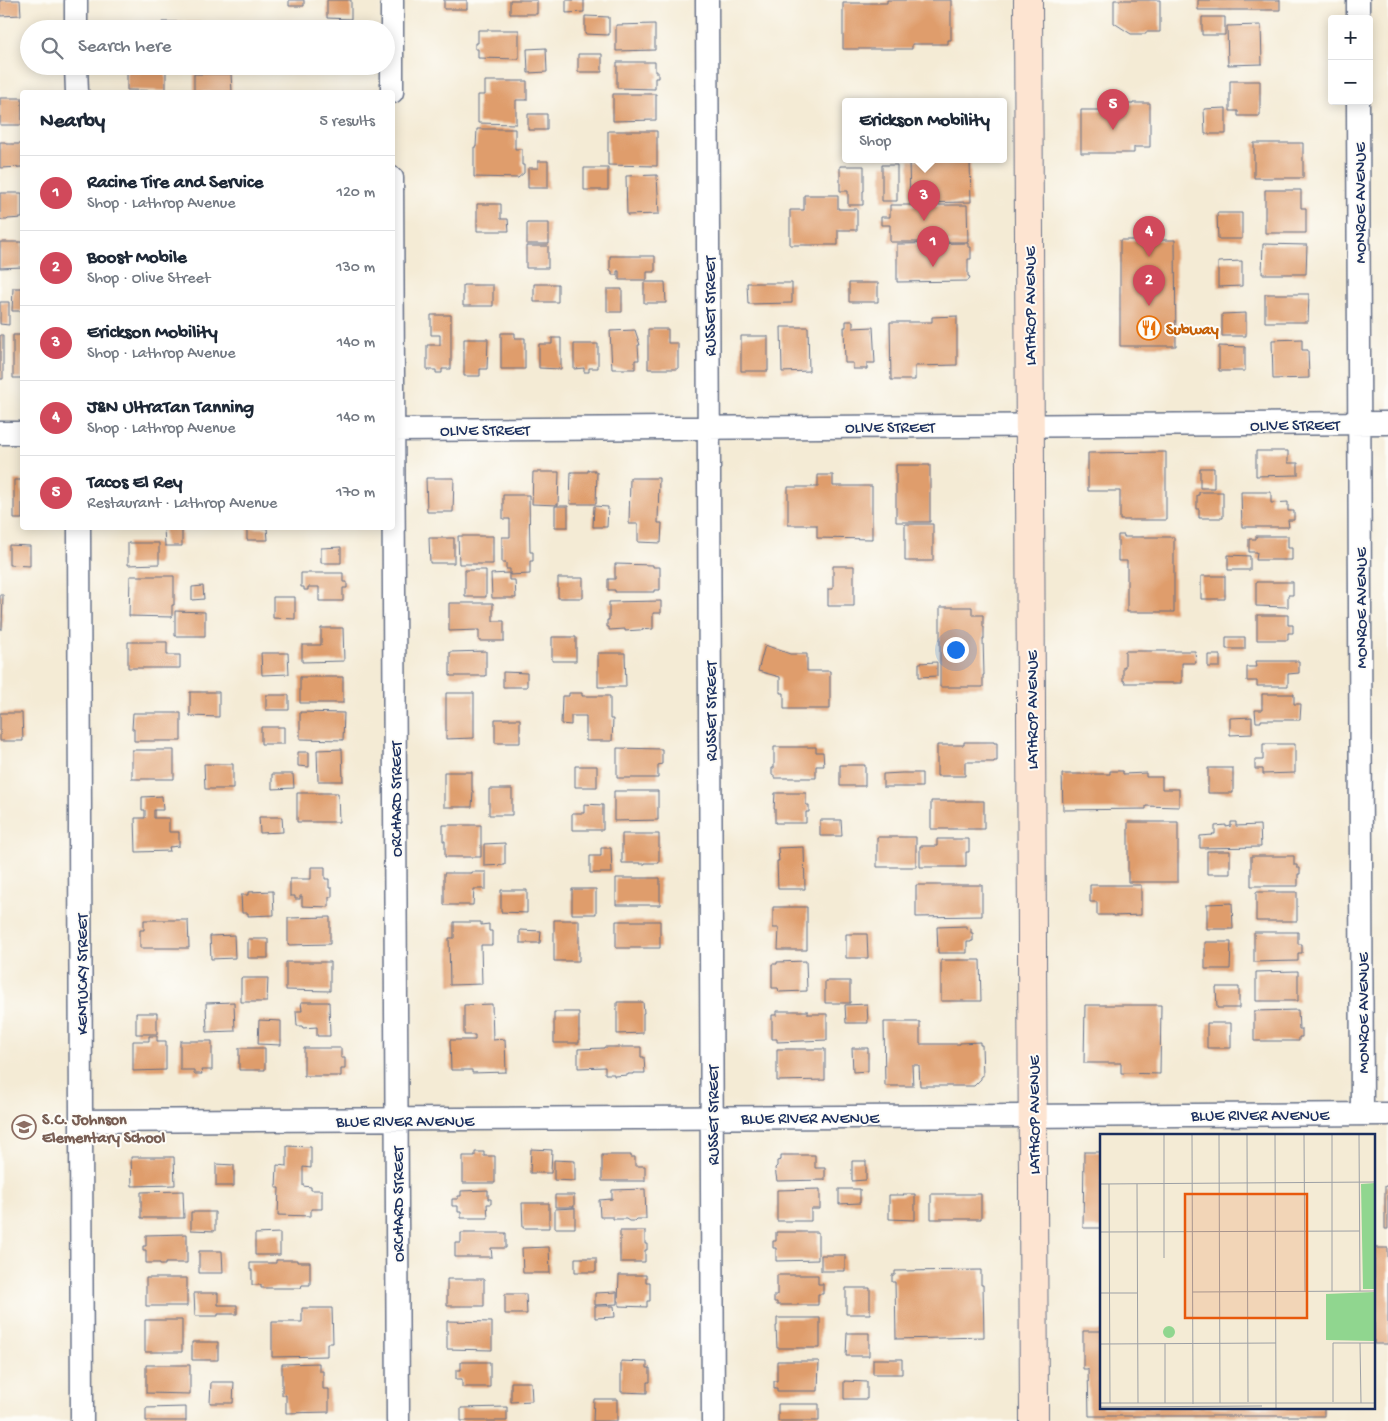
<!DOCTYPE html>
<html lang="en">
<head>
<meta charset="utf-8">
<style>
  body { margin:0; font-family:"Gochi Hand",sans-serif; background:#f6f6f7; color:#1f2937 }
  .controls { position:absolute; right:15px; top:15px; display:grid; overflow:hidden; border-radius:5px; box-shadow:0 2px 12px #0003 }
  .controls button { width:45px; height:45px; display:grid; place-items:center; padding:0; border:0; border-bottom:1px solid #e0e1e3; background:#fff; color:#1f2937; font:25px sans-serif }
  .you { position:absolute; left:955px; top:649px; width:18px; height:18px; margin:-12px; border:4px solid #fff; border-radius:50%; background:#1a73e8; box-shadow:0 0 0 8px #1a73e833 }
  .badge { display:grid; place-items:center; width:32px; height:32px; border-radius:50%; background:#d1495b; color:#fff; font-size:16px; font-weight:700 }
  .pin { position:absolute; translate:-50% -41px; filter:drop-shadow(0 1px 2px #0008) }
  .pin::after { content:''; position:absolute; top:26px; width:18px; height:15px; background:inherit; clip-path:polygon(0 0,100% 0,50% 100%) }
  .popup { position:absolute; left:842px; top:98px; width:165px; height:65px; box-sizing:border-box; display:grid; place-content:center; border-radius:5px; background:#fff; filter:drop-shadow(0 1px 4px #0005); font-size:16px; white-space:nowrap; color:#747a83 }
  .popup b { font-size:19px; color:#1f2937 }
  .popup::after { content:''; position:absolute; left:50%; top:100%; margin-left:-10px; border:10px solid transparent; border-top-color:#fff }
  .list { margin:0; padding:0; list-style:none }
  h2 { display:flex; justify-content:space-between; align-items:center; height:65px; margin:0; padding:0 20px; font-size:21px }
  h2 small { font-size:16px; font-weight:400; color:#747a83 }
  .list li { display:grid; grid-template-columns:32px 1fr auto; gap:15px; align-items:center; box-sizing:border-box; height:75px; padding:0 20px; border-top:1px solid #e0e1e3 }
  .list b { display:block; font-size:19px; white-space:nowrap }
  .list p { margin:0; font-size:16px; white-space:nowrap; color:#747a83 }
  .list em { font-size:16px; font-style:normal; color:#747a83 }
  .icon { flex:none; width:28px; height:28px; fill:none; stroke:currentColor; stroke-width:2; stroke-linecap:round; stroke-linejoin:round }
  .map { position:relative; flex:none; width:1388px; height:1421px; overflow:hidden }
  .search { position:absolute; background:#fff; box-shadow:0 2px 12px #0003; left:20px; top:20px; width:375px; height:55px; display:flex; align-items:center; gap:12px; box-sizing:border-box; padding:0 18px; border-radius:28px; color:#747a83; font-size:19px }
  .panel { position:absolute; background:#fff; box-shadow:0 2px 12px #0003; left:20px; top:90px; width:375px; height:440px; border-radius:5px }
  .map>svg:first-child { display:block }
  .building { fill:#df9d6c }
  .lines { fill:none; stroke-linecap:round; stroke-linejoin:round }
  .street-casing { stroke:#677188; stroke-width:25 }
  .secondary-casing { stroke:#677188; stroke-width:30 }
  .street { stroke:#fff; stroke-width:22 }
  .secondary { stroke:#fde4d1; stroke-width:28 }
  .labels { text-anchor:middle; stroke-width:4; stroke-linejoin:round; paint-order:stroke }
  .street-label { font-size:16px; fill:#1b2f5e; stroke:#fdfcf7 }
  .food-label { font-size:16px; font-weight:bold; fill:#c56008; stroke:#fdfcf7; text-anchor:start }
  .education-label { font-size:16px; font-weight:bold; fill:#785e54; stroke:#fdfcf7; text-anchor:start }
  .inset-road { fill:none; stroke:#9da0a5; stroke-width:1 }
  .view { fill:#e8590c; fill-opacity:0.15; stroke:#e8590c; stroke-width:2.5 }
  .inset-edge { fill:none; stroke:#1b2f5e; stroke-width:2.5 }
</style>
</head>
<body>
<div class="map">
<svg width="1388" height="1421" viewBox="0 0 1388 1421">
  <rect width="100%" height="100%" fill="#fdfcf7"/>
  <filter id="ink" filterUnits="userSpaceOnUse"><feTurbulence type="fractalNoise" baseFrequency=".02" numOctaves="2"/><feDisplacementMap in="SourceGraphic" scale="10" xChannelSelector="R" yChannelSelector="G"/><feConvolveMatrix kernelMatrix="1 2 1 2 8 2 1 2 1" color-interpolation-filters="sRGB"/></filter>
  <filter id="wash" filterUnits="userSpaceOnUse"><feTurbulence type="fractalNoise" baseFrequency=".0096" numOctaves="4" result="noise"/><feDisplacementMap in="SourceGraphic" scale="20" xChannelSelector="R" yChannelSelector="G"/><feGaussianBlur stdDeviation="1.12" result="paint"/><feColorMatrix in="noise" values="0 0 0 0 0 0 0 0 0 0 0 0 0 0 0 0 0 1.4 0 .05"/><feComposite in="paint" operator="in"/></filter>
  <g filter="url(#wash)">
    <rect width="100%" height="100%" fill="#f4ebd5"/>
    <g id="blocks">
      <path class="building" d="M0 0H20L21 15 0 16Z
        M289 0H304V6H289Z
        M327 0H351V19L327 18Z
        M444 0H467V9H444Z
        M510 0H537V14H510Z
        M566 0H584V12L566 13Z
        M887 0H951V40H948V44H912V49H843V3H887Z
        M1114 0H1160V32H1146V34H1131L1114 23Z
        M1198 0H1280V10H1198Z
        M585 16 609 17V35L585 34Z
        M1202 17H1225V35H1202Z
        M162 22H201V29H162Z
        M235 23H255V29H235Z
        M655 24V50L616 51V25Z
        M1261 25 1262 64 1228 65 1227 26Z
        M478 30H519V59L478 58V49H475V43H478Z
        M546 48 547 72 528 73 527 49Z
        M578 54H602V72H578Z
        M617 62H655V72H658V78H655V89L617 88Z
        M127 66H166V91L127 90Z
        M257 66H313V73L257 72Z
        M194 74H231L232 92H194Z
        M485 81H527V100H516V124L478 123V95H485Z
        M1230 81H1260V116H1238V111H1230Z
        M613 94H656V120L613 121Z
        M0 98H22V125H0Z
        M1133 103H1150V147H1134V153H1081V110H1115V104H1133Z
        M1226 108V134H1205L1204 109Z
        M528 114H547V130H528Z
        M477 129H515V149H522V165H524V173L518 178 474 177V147H476Z
        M608 131H657V166L608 165Z
        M0 142H5L6 144H22V167L0 168Z
        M1254 143H1303V178H1254Z
        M909 160H970L971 202 910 203Z
        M538 161H548V188H528V168H538Z
        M882 165H897V201H882Z
        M840 166H864V191H863V205H848V191H840Z
        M584 168H608V190H584Z
        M657 175 659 214 627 215 626 176Z
        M1265 190H1301V208H1306V233H1265Z
        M0 193H22V218L8 219 7 220H2L0 218Z
        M804 195H838V209H857V230H838V245H790V210H804Z
        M477 204H501V219H508L509 231H477Z
        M890 205H967L968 242H890V225H881V217H890Z
        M1217 213H1242V239H1218Z
        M527 223H549V244H527Z
        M1120 240H1175L1176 346H1120Z
        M0 242H22V267L0 268Z
        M968 243V247H971V259H968V276L970 277 968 281 897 282V244Z
        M1263 244 1307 245 1306 274H1262Z
        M526 246H548V268H526Z
        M610 256H655V272H647V280H619V271H617V275H612V271H610Z
        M1242 261V286L1218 287V262Z
        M644 282H665L666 303H644Z
        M747 283H792V303L748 304Z
        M849 283H878V302H849Z
        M534 284H558V302H534Z
        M463 285H493V306H463Z
        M13 288H22V311H12Z
        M607 289H622V312H607Z
        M1265 294H1309L1308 322H1265Z
        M0 302H9V325L0 324Z
        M1246 313V336H1222V314Z
        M431 315H451V369H442V373H436V370H427V345H440V335H431Z
        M957 316V365L915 366V380H891L890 322H932V317Z
        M846 321H853V328L873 327 875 363H867V369H853V363H845L844 327H846Z
        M781 327H808L809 371 782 372Z
        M648 329H668V343H678V369H648Z
        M635 330 640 345H638L639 360H635V369H612L610 331Z
        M501 333H515V338H525V369H501Z
        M0 335H3V379H0Z
        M13 335H22V378H13Z
        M741 336H768V371H741Z
        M552 338H561V369L539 368V344H552Z
        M464 339H488L487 369H480V376H464Z
        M1302 339V350H1308L1309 378 1273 379 1272 340Z
        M574 344H598V368H589V372H584V368L574 369Z
        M1219 346 1245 347V371H1219Z
        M1256 451H1288V463H1298V475L1256 476Z
        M1166 452V520H1120V491H1088V453Z
        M896 465H930V522H896Z
        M1200 468H1214V488H1200Z
        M588 470H595V472H597L596 504H570L571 472H588Z
        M533 472H559L558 505 532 504Z
        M818 475H833V486H872V539L817 538V525H788V487H818Z
        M426 478H454L453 512H427Z
        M630 478H659L658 523H662L661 543 638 542V524H629Z
        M14 480H22V519H14Z
        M1199 492H1223V518H1199V509H1197V495H1199Z
        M1241 492H1271V503L1288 502V511H1294V520H1288L1289 527H1242Z
        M503 495H529L530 552H533V561H530V574L510 575V569H506V563H502V537H510V519H503Z
        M555 506H568V527H555Z
        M594 506 608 507 607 527H593Z
        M905 524H933V561H905Z
        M164 528H182V546H165Z
        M247 528H267L268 540H247Z
        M1118 535H1124V537H1174V612H1127V561H1118Z
        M458 536H493V564H459Z
        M1256 536H1288V548H1292V560H1256L1257 552H1249V539H1256Z
        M429 538H454V563H430Z
        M128 543H159V564L128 565Z
        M9 545 30 546V566L9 565Z
        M341 547V563H321V548Z
        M1228 555 1250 556V570H1228Z
        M615 564 653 565V567H660V590H654V592H615V590H608V579H615Z
        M833 566H854V606H828V589H833Z
        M465 570H486V597H465Z
        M301 573H343V582H347V588H343V601H319V587H308V590H304V587H301Z
        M509 573V580H515L516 598H492L491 574Z
        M130 576H174V605H172V617L129 616Z
        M1201 576H1225V599H1201Z
        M558 578H583V598H558Z
        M1256 582H1293V595H1288V607L1256 606Z
        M203 586 204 599 192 600V587Z
        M0 595H3L2 629H0Z
        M273 597H295V619L273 618Z
        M661 601V613H653V629L625 631V629L609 630V627H607V620H609V602Z
        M449 603H493V621H504V641H479V630L449 631Z
        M940 607H972V615H983V627H984V639H983L984 675H983V687H940Z
        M175 611 205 612V636H175Z
        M1257 615H1288V625H1293V633H1288V640H1257Z
        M321 628H343L344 661 302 662V645H321Z
        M552 637H576V661H552Z
        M1226 637H1245V649H1226Z
        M128 642H167V655H180V668H128Z
        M765 645 790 654H807V671H830V709H784V693H780V677L758 671Z
        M486 651V676H450V652Z
        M1125 651H1195L1196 663H1182V683H1125V681H1123V667H1125Z
        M261 653H288L289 674 262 675Z
        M598 653H625L626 687H598Z
        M1208 655H1220V667H1208Z
        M1256 661H1299V673L1288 674V686H1257V681H1247V667H1257Z
        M937 662V676L919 677V663Z
        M503 672 527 673V687H503Z
        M300 677H343V703H300Z
        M190 692H219V717L190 716Z
        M446 693H474V738L446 739Z
        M569 693H582V696H610V719H613L612 741H586V716H571V725L561 724 562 696H569Z
        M1262 694H1294V704H1301L1300 720H1261V722H1256L1255 710H1262Z
        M266 695H289V710H266Z
        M300 712 344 713 343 740 300 739Z
        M0 713H22L23 741H0Z
        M133 713H181V741H134V729H132Z
        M1252 717V734L1230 735V718Z
        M495 719H520V743H495Z
        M261 727H284V744H261Z
        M964 742H994V743H997V761H994V762H965V776H937V745H964Z
        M1263 744H1295V773L1263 774V769H1255V760H1263Z
        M774 747H816V752H823L824 766H816V778H774V775H772V768H774Z
        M617 748 662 749V764L658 765V778H617Z
        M342 749 343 781H318L317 750Z
        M132 750H174V779H132Z
        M298 752H309V767L298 766Z
        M204 764H233V789H205Z
        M840 765H865V786H840Z
        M575 766H597V787H575Z
        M1208 768H1233V793H1208Z
        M1110 771H1123V774L1146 773V777H1162V789H1179V807L1146 806V809L1063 810 1062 774H1110Z
        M444 772H472V791H473L472 807H444Z
        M902 773H922V787H883V774Z
        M272 774H293L294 788 272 789Z
        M489 789H512V815H489Z
        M614 791H658V820L614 821Z
        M297 793H338L339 822H297Z
        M775 793H806V805H809V812H806V823H775V809H774Z
        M162 796 163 810H154V818H169V832H179V846L169 847 170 851 136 852 135 818H145V810H142V797Z
        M931 801H984V829H931Z
        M584 804 603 805V830H572V813H584Z
        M259 817H282L283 832 260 833Z
        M820 820H841L842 836H820Z
        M1128 822H1178V882H1128Z
        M1231 822H1236V826L1260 825 1261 847 1200 848V836L1213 835 1212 834H1215V826L1226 825V827L1231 826Z
        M443 825H481V857H445V841H443Z
        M622 834H659V863H645V864H640V863H622Z
        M877 837H916V867H877Z
        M937 839H969V852H966V867H920V846H937Z
        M505 843V865L484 866V844Z
        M804 847 805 889H778L777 861H779L778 848Z
        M601 848H611L612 873H590V856H601Z
        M1207 851H1230V874H1207Z
        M1251 856H1294V865H1297V868H1300V874H1298V886H1251Z
        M311 867H325V879H329V888H332V897H329V907L302 906V896H300V899H295V896H290V879H311Z
        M472 872H486V889H474L473 905H444V873H472Z
        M616 878H660V905H616Z
        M916 885H982V916L916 917Z
        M1090 885H1141V915L1113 916V915H1097V902H1090Z
        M572 889H596V914H572Z
        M501 890H527V913L501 912Z
        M273 891 274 915 248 916V913H242L241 895H248V892Z
        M1256 892H1297V921H1256Z
        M1232 903 1233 929H1207V904Z
        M773 907H807V950H778L779 928H773Z
        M330 917V944L288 945V918Z
        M144 920H188L189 948H140V930H144Z
        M554 920H579V961H554Z
        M616 921H660V948H616Z
        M454 922H481V925L489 924V931H492V945H481L482 984 450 985 449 938H454Z
        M967 926V929L971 928V933H973V941H971V942H967V953H938L937 927Z
        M520 930 541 931 540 943H520Z
        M1254 932H1298V944H1302V953H1298V961L1254 962Z
        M846 934H867L868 958H846Z
        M234 935 235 958 211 959 210 936Z
        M248 939H268V958H248Z
        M1205 942H1231L1230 969H1205Z
        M941 960H980L981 1001H941Z
        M806 961 807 991 779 992 778 988H772V964H777V962Z
        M286 962H330V991L286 990Z
        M1298 971V1001H1256V972Z
        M241 978H268L267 1002H241Z
        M825 981H850V1003H825Z
        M1216 987H1239V1008H1217Z
        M234 1002 235 1031 207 1032 206 1003Z
        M301 1002H329L330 1036H317V1027L303 1028 302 1026H297L296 1011H302Z
        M617 1002H643L644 1013H643V1033L617 1034Z
        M492 1004 493 1040 505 1039 506 1072 472 1073V1070H451L450 1040H475V1035H464V1005Z
        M867 1004 868 1023H846L845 1005Z
        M1085 1005H1161L1160 1074 1121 1073V1063H1084Z
        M1298 1010 1299 1029H1302V1037H1299V1041H1254V1011Z
        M777 1011H808V1014H827V1040L777 1042V1039H772V1015H777Z
        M554 1012H579V1043H554Z
        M136 1013H157V1034H136Z
        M259 1020 281 1021V1045L258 1044Z
        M884 1022H920V1044H960V1043L980 1042V1045H982L983 1076H981V1079L974 1086H920L919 1065H912L913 1086H885Z
        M1207 1023H1231V1048H1207Z
        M149 1036H157V1041H166V1070L133 1071V1041H149Z
        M180 1041H212V1070H201L202 1074H194V1070H180Z
        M604 1047H641V1057H644L645 1073H633V1074H628V1075L614 1076V1074H605V1067L578 1068V1049L604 1048Z
        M239 1048H265V1070H239Z
        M304 1048H341V1058H345V1069H341V1076H304Z
        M852 1048H868V1071L853 1072Z
        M777 1049H825V1080L777 1081Z
        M287 1146 311 1147V1168L303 1167V1186L311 1187V1190H322V1209H311V1216L278 1215 279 1188H276L277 1165 287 1166Z
        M531 1149 552 1150 551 1173H530Z
        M475 1152H484V1156H495V1183H463V1156H475Z
        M1084 1152H1102V1228H1083Z
        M602 1155H631V1157H635V1166H645V1181H602Z
        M781 1155H815V1168H825V1180L777 1181 775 1168 777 1166V1161L781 1160Z
        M131 1157H174L175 1185 132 1186Z
        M554 1160 575 1161V1181L554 1180Z
        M852 1161H866V1180L852 1181Z
        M216 1164 234 1165V1186H216Z
        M1385 1186H1388V1229H1385Z
        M645 1189 646 1219H637L635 1221H629L626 1219H613V1217H600L599 1200 612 1199V1190Z
        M820 1189V1209H811V1221H777V1190Z
        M839 1189H860V1203L839 1204Z
        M488 1190V1199H491V1204H487L488 1218H461V1212H458V1206H452V1199H458V1196H461V1191Z
        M183 1191 184 1218H141V1192Z
        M903 1194H915V1220L889 1219V1195H904Z
        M931 1194H981V1219H931Z
        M555 1195H574V1207H555Z
        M522 1203H549V1228H523Z
        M575 1208V1228H555V1209Z
        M191 1212H215V1231L191 1230Z
        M620 1231H645V1244H647V1250H645V1262H620Z
        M776 1232H818V1260L776 1261V1248H773V1241H776Z
        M280 1233V1255H255V1234Z
        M461 1233H506V1248H491L492 1257H455V1243H461Z
        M187 1234V1263H165V1265H160V1263H146V1250H143V1246H146V1235Z
        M549 1247 550 1273H523L522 1248Z
        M1374 1248H1388V1344H1374Z
        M199 1251H222L223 1273H199Z
        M821 1255H845V1271H821Z
        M575 1258H596V1272H575Z
        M276 1260H297V1262H310V1285H302L301 1288H261V1285H252V1270H250V1263H276Z
        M981 1270V1285H983L984 1337 896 1339 895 1282H892V1275H895V1271Z
        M619 1275H646V1282H650V1301H647V1307L619 1306V1301H618Z
        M777 1275H818V1284H823V1294H818V1305H777V1302H774V1295H777Z
        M146 1278H187V1306H146Z
        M447 1279H484V1306H447Z
        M846 1288H870V1314H846Z
        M617 1292V1304L595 1305V1293Z
        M194 1293H218V1305H237V1314H218V1316H195Z
        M505 1294H526L527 1314H505Z
        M595 1306H614L615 1317 595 1318Z
        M302 1308H332L333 1343H327V1356L272 1357V1322H302Z
        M777 1318H820V1348H777L776 1326H777Z
        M145 1320H182V1352H145Z
        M447 1321 492 1322V1350L447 1349Z
        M1083 1331H1102V1407H1324V1416H1089L1088 1369H1083Z
        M847 1333H869V1356H846Z
        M192 1342H218V1360H192Z
        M873 1359H902V1374H873Z
        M621 1361 647 1362V1368H650V1382H647V1393L621 1392Z
        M777 1361H819L818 1391H777V1388H774V1381H777Z
        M461 1362H490V1387H462V1379H456V1370H461Z
        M319 1363V1371H323V1389H329V1412L286 1413V1395H282V1364Z
        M146 1365H190V1394L146 1393Z
        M844 1381 867 1382V1399H844Z
        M211 1382H234L233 1403H210Z
        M511 1382H531L532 1401 511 1402Z
        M594 1399H617V1421H593Z
        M778 1404H819V1421H778Z
        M186 1407V1421H146V1408Z
        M507 1407V1421H461V1408Z"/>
    </g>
  </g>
  <g filter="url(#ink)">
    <use href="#blocks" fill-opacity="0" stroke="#677188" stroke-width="1"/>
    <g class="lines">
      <g class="street-casing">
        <path id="street" d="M76 0V29
          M392 0V92
          M707 0 713 1421
          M1358 0V19
          M76 66 77 92
          M1358 101 1362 1114
          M392 178 398 1421
          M392 430 1388 423
          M0 433H22
          M79 528 82 1421
          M81 1121 1388 1114"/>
      </g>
      <g class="secondary-casing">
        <path id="secondary" d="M1028 0 1034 1421"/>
      </g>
      <use href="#street" class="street"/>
      <use href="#secondary" class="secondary"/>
    </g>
  </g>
  <defs>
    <g id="restaurant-ring" transform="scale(1.25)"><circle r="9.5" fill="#fdfcf7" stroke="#e8710a" stroke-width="1.5"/><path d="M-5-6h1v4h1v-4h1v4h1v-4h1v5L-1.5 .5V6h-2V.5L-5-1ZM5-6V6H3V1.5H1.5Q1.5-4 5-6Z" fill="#e8710a"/></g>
    <g id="school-ring" transform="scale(1.25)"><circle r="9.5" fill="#fdfcf7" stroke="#8d6e63" stroke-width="1.5"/><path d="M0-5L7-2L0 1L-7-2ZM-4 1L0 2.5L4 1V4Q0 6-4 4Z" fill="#8d6e63"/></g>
  </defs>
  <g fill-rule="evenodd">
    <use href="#restaurant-ring" x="1149" y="328"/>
    <use href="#school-ring" x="24" y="1127"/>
  </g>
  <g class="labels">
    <g class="street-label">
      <text transform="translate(1359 203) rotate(-90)" y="6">MONROE AVENUE</text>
      <text transform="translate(709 306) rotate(-90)" y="6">RUSSET STREET</text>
      <text transform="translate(1029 306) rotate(-90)" y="6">LATHROP AVENUE</text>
      <text x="1295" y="430">OLIVE STREET</text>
      <text x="890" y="432">OLIVE STREET</text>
      <text x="485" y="435">OLIVE STREET</text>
      <text transform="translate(1360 608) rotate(-90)" y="6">MONROE AVENUE</text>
      <text transform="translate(1031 710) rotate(-90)" y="6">LATHROP AVENUE</text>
      <text transform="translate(710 711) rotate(-90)" y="6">RUSSET STREET</text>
      <text transform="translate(395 799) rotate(-90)" y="6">ORCHARD STREET</text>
      <text transform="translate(81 974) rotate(-90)" y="6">KENTUCKY STREET</text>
      <text transform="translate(1362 1013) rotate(-90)" y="6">MONROE AVENUE</text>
      <text x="1260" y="1120">BLUE RIVER AVENUE</text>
      <text transform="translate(712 1115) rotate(-90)" y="6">RUSSET STREET</text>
      <text transform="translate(1033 1115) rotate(-90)" y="6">LATHROP AVENUE</text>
      <text x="810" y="1123">BLUE RIVER AVENUE</text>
      <text x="405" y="1126">BLUE RIVER AVENUE</text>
      <text transform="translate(397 1204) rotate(-90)" y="6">ORCHARD STREET</text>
    </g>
    <g class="food-label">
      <text x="1166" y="334">Subway</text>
    </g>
    <g class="education-label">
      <text x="42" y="1124">S.C. Johnson<tspan x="42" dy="18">Elementary School</tspan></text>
    </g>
  </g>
  <g transform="translate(1100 1134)">
    <rect width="275" height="275" fill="#f4ebd5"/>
    <path d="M275 49V155H263L261 50ZM274 158V207L226 206V160ZM63 198a6 6 0 1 1 12 0a6 6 0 1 1-12 0Z" fill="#90d68f"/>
    <path class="inset-road" d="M64 0V124M92 0 93 270M119 0 120 269M147 0 148 268M175 0 176 275M204 0 205 158M232 0V157M259 0 260 157M0 50 275 48M9 50 10 269M37 50 38 269M0 98 260 97M92 158 275 157M0 159H37M260 209 261 269M0 210 176 209M65 210V269M233 268V209H275M0 269H275M0 273 162 272"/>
    <path class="view" d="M85 60H207V184H85Z"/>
    <rect width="275" height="275" class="inset-edge"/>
  </g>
</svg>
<div class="controls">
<button>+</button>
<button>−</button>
</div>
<div class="you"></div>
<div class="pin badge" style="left:933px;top:267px">1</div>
<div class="pin badge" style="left:1149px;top:306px">2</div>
<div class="pin badge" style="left:924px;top:221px">3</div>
<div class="popup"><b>Erickson Mobility</b>Shop</div>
<div class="pin badge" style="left:1149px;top:257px">4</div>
<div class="pin badge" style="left:1113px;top:130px">5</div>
<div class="search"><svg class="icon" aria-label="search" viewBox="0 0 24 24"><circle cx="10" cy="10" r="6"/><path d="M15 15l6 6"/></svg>Search here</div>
<section class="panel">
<h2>Nearby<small>5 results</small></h2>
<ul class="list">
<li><span class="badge">1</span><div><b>Racine Tire and Service</b><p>Shop · Lathrop Avenue</p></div><em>120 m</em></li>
<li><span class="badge">2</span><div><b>Boost Mobile</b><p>Shop · Olive Street</p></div><em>130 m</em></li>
<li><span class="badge">3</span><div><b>Erickson Mobility</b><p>Shop · Lathrop Avenue</p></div><em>140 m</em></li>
<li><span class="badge">4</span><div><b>J&amp;N UltraTan Tanning</b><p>Shop · Lathrop Avenue</p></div><em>140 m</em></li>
<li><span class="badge">5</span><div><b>Tacos El Rey</b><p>Restaurant · Lathrop Avenue</p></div><em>170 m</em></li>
</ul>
</section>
</div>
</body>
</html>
